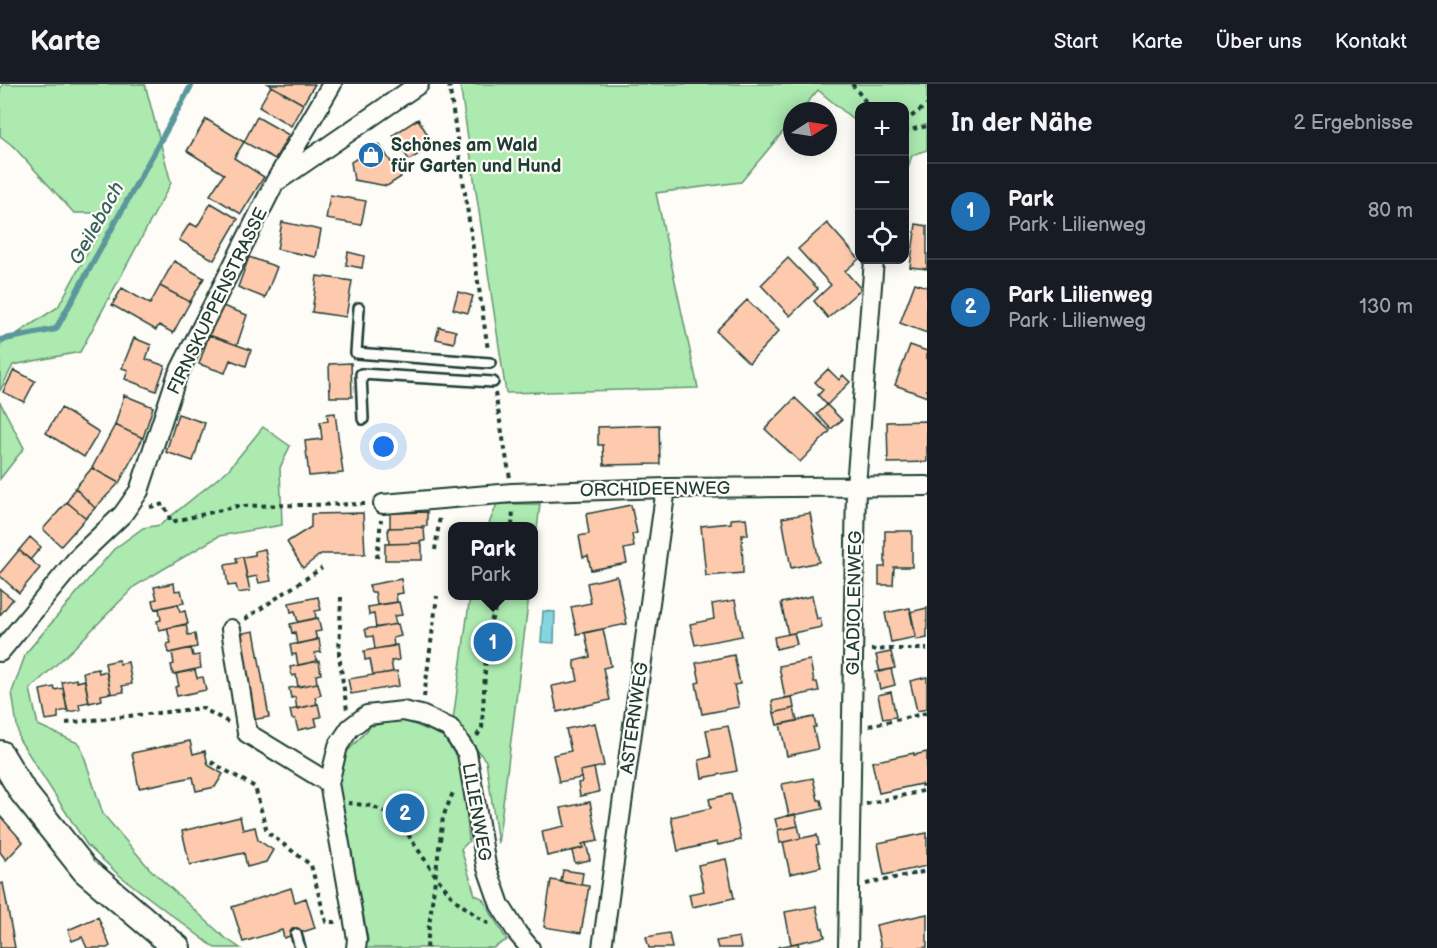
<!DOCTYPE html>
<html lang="de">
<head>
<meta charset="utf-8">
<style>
  body { margin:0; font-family:"Balsamiq Sans",sans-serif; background:#20242c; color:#f1f3f6 }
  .controls { position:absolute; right:18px; top:18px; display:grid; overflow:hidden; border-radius:12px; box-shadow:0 3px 15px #0003 }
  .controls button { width:54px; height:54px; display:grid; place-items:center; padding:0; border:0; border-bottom:2px solid #363941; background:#171b24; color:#f1f3f6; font:30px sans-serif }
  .compass { position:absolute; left:783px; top:18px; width:54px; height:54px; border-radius:50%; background:#171b24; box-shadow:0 3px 15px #0003; rotate:78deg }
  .you { position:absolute; left:384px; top:363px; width:21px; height:21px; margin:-15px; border:4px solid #fff; border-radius:50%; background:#1a73e8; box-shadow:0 0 0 9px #1a73e833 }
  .badge { display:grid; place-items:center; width:39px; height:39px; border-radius:50%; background:#1f6fb2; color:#fff; font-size:20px; font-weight:700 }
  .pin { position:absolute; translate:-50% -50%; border:3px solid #fff; box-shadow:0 2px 6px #0006 }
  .popup { position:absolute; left:448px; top:438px; width:90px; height:78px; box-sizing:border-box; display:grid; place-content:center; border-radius:12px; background:#171b24; filter:drop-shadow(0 2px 4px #0005); font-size:20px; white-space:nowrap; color:#9ea1a6 }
  .popup b { font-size:22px; color:#f1f3f6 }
  .popup::after { content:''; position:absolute; left:50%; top:100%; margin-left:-12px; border:12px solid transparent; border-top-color:#171b24 }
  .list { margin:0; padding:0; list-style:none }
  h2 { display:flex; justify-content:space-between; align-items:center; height:78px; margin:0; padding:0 24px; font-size:26px }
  h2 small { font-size:20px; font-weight:400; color:#9ea1a6 }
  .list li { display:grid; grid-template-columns:39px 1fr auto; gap:18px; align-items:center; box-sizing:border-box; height:96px; padding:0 24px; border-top:2px solid #363941 }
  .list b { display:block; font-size:22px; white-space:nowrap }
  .list p { margin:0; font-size:20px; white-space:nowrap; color:#9ea1a6 }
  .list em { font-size:20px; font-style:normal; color:#9ea1a6 }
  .icon { flex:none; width:33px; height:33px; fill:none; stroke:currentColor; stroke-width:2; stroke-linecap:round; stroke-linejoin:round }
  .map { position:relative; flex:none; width:927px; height:864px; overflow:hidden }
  header { display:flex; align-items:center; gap:36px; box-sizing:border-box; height:84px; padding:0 30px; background:#171b24; border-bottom:2px solid #363941 }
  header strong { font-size:28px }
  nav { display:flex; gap:33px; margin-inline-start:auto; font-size:21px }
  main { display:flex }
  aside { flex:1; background:#171b24 }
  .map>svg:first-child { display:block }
  .green { fill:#aceab0; stroke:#669472; stroke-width:1.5 }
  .water { fill:#84d5df; stroke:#5c989b; stroke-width:1.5 }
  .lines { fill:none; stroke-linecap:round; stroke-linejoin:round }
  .stream { stroke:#5c989b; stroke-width:6 }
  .building { fill:#fecaae; stroke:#1f3d34; stroke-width:1.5 }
  .service-casing { stroke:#1f3d34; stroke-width:14 }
  .minor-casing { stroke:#1f3d34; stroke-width:22 }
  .secondary-casing { stroke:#1f3d34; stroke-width:30 }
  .path { stroke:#1f3d34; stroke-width:4; stroke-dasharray:4.5 4.5; stroke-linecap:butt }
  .service { stroke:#fdfcf7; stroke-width:9 }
  .minor { stroke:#fdfcf7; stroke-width:18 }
  .secondary { stroke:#fdfcf7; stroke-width:26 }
  .labels { text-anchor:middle; stroke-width:4.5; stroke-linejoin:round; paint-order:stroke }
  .poi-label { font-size:18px; font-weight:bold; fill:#1f3d34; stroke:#fdfcf7; text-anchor:start }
  .street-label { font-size:18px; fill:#1f3d34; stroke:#fdfcf7 }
  .water-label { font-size:20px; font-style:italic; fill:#38635f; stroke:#fdfcf7 }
</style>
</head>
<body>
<header>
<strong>Karte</strong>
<nav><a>Start</a><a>Karte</a><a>Über uns</a><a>Kontakt</a></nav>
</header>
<main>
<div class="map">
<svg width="927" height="864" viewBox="0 0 927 864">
  <rect width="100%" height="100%" fill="#fdfcf7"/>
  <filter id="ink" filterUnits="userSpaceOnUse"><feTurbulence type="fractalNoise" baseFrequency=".0167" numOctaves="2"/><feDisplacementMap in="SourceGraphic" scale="12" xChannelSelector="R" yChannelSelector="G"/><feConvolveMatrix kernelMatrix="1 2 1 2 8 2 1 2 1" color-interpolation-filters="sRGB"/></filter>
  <g filter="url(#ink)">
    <path class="green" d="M3 0H145L171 99 80 268 13 281 0 307V261L58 223 109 129H74L13 62 0 52V5Z
      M460 0H927V66L912 71 905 93 904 22H860L859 40 818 6 800 27H792V37L741 98 656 109 698 304 506 309Z
      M0 318 24 364 0 395Z
      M263 343 290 362 280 384 282 441 219 452 135 502 74 564 30 605 38 641 80 660 103 730 149 784 224 853 240 864H215L119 791 87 761 19 655 12 608 26 569 114 465 143 444 160 441 228 386Z
      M497 420H540L534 471V442H488Z
      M470 512H529L498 760 486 677 453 636Z
      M403 636 443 652 462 681 469 757 461 765 475 811 482 814 507 856 493 864H366L368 856 339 701 346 669 371 642Z"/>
    <path class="water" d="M543 527 555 528 554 559 541 558Z"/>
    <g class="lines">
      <path class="stream" d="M0 256 56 245 192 0"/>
    </g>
    <path class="building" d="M268 0H315L303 20Z
      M271 2 303 20 291 42 259 23Z
      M257 33 289 51 275 75 244 58Z
      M206 35 244 58 234 74 264 93 241 130 210 111 224 90 187 67Z
      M418 35 434 61 409 76 393 51Z
      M379 60 401 93 387 102 354 96 351 78Z
      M330 111 366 117 361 141 326 135Z
      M211 119 238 135 214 176 179 156 190 139 197 143Z
      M282 138 321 146 316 173 277 165Z
      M827 139 859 175 845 187 861 205 828 234 814 217 831 201 798 165Z
      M916 140 927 142V185L910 183Z
      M348 168 364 172 362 184 346 181Z
      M249 173 277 183 265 214 238 203Z
      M788 174 818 205 790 232 761 201Z
      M174 177 204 194 190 218 160 202Z
      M317 192 352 197 346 233 312 228Z
      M915 199 927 203V249L900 239Z
      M160 202 190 218 173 249 159 241 156 246 112 221 122 204 150 220Z
      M458 208 473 212 468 229 453 225Z
      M747 216 779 247 749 279 716 247Z
      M220 221 247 231 237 261 209 251Z
      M439 243 456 247 454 259 436 255Z
      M209 251 251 266 246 282 230 276 225 289 199 280Z
      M134 254 151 261 146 275 165 282 156 307 125 295 128 286 122 284Z
      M910 261 927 267V313L895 301Z
      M351 279 352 313H330L329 280Z
      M828 285 839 296 843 291 850 298 827 321 818 311 823 306 815 298Z
      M14 286 35 297 24 318 3 308Z
      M124 311 153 323 143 354 115 341Z
      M795 314 830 347 800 378 765 345Z
      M827 321 842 336 831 345 817 330Z
      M61 324 99 348 84 373 46 349Z
      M335 329 343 389 309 392 305 357 322 355 320 338 328 337 327 330Z
      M178 330 205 339 193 377 166 368Z
      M927 337V378L888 379 887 338Z
      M115 341 143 354 119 399 92 384Z
      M659 341 660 380 604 381 603 361H598V343Z
      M92 384 119 399 95 424 75 404Z
      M75 404 95 424 86 434 67 418Z
      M67 418 86 434 61 462 43 445Z
      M631 421 637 449 632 450 634 463 624 465 627 479 591 486 588 472 583 473 579 452 589 450 586 430Z
      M427 428V442H422V443L390 444V429Z
      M363 429 365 470H321L303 484 287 458 311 443V430Z
      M810 429 819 478 791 484 782 434Z
      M746 434 748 451H742L743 489 706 492 701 442 731 439V435Z
      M422 443V445H424L425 457H420L421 459 389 460 388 444Z
      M885 447H912V483H894L893 501H879V483H885Z
      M30 453 41 463 30 476 19 466Z
      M421 459V461H422V476H385V460Z
      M265 465 271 497 259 499 257 492 247 494 243 473 255 471V467Z
      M19 466 40 484 19 509 0 492V489Z
      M243 473 250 507 238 509 236 501 228 502 225 481 237 479 236 474Z
      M617 492 627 540 577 550 571 523 591 519 587 499Z
      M401 495 403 509 396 510 397 518 377 521 375 508H371L369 501Z
      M174 499 175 507 181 506 184 519 155 525 153 516 157 515 154 503Z
      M0 505 13 515 0 531Z
      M812 512 817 535 820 534 822 543 788 550 781 519Z
      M318 513 321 526 315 527 316 534 298 538 295 527 291 528 289 519Z
      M735 516 742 552 695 561 690 540 714 535 712 520Z
      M399 518 402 531 394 532 396 540 376 544 374 530 369 531 368 523Z
      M178 520 180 528 185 527 188 540 159 546 157 537 161 536 159 524Z
      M910 524 916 553 891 558 885 529Z
      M927 524V554L916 556 910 528Z
      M318 534 321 547 315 548 317 556 297 560 295 548 292 549 290 540Z
      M186 540 188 551 195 550 197 563 169 569 167 560 171 559 167 544Z
      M398 540 401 552 393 554 394 562 375 565 373 552 367 553 365 545Z
      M603 545 611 582 603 584 610 616 557 628 552 602 578 597 574 577 590 573 585 549Z
      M254 547 269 633 252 636 237 550Z
      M794 549 797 560 776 565 774 553Z
      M319 555 321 568 315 569 317 577 298 581 296 570 292 571 290 561Z
      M397 561 399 576 391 577 393 588 373 591 370 575 365 576 364 567Z
      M191 564 193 572 199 571 201 584 173 590 171 581 174 580 172 568Z
      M891 568 895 584 880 588 876 571Z
      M734 571 740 600 734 601 739 623 702 630 696 599 700 598 696 579Z
      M119 576 120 580 128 578 132 600 122 602 124 608 111 610 105 579Z
      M810 576 814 598H817L819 607 785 614 779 582Z
      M319 577 321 590 316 591 317 599 298 603 296 591 292 592 290 583Z
      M98 585 99 589 106 587 111 609 101 611 102 616 89 619 83 588Z
      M891 585 895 601 880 605 876 588Z
      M195 586 197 594 203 593 206 606 177 612 175 603 179 602 176 590Z
      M397 587 399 602 351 610 348 595Z
      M927 593V625L917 627 910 597Z
      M76 595 77 598 85 596 89 618 79 620 80 626 68 628 62 598Z
      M318 599 321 611 315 613 317 620 297 625 295 613 291 614 289 604Z
      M54 603 55 606 63 604 67 626 58 628V634L46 636 40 606Z
      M891 608 896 633 883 635 878 611Z
      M792 613 794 624 774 629 772 617Z
      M318 620 321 633 315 634 317 642 298 646 295 635H292L290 626Z
      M794 624 797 637 777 641 774 629Z
      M814 633 816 643H813L818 665 787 672 780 640Z
      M595 639 604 682 580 687 581 694 559 698 553 671 571 667 566 645Z
      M728 642 737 687 702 694 699 676 711 673 706 646Z
      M190 657 193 670 205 667 208 681 223 690 215 703 196 707 193 693 139 704 132 669Z
      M927 668V701L921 702V700L879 709 872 678 914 669V671Z
      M594 684 599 708 580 712 578 699 582 698 580 687Z
      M813 694 818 716H821L823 725 789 732 782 700Z
      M731 710 741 756 718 761 717 758 678 767 671 733 711 724 709 715Z
      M590 718 598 757 582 760 583 764 547 772 542 747 565 742 561 724Z
      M795 730 798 742 778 746 775 735Z
      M0 732 23 758 6 776 0 768Z
      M240 733 243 746 255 743 258 756 273 766 266 778 247 783 244 769 190 781 182 747Z
      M798 742 801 754 780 759 778 746Z
      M927 749V782L884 791 878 759Z
      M817 751 819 760 816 761 821 783 790 790 783 758Z
      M586 759 590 776 575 779 572 767 583 764 582 760Z
      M726 775 734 814 692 823 689 810 704 807 698 781Z
      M563 786 583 789 581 801 561 798Z
      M551 796 589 802 581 849 544 843Z
      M3 799 15 864H0V800Z
      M291 804 295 818 306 814 315 844 284 854 282 846 243 858 232 823Z
      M816 822 821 844H823L825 853 791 860 785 828Z
      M927 830V863L920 864H881L876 841Z
      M98 833 110 862 107 864H87L82 853 72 857 68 846Z
      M669 849 672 864H649L646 853Z
      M739 853 741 864H718L716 857Z
      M798 859 799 864H778V863Z"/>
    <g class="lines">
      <g class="service-casing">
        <path id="service" d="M359 224 356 269 490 279
          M363 335 361 290 493 298
          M296 850 300 864"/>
      </g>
      <g class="minor-casing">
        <path id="minor" d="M279 96 419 0
          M383 420 512 409 666 404 927 402
          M231 545 247 649 329 699
          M0 568 80 471 123 430 139 407 177 292 275 98 332 0
          M356 864 357 855 329 699 338 662 350 644 367 631 403 627 421 631 450 644 467 669 486 781 500 821 518 850 530 864
          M602 864 666 404
          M848 864 856 402 874 176"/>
      </g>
      <g class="secondary-casing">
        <path id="secondary" d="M0 670 23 708 85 786 177 864"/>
      </g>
      <path class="path" d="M449 0 488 266
        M852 0 869 22
        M904 38 927 21
        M904 47 927 42
        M495 309 510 394
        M150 423 164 420 171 438 238 422 368 420
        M512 442 513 425
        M435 466 440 432
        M377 474 381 436
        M341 513 339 571 347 626
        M245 535 322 484
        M871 566 890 565H927
        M424 613 437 512
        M66 639 202 624 228 638
        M869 642 927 629
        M477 652 482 644 487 551 499 512
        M211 678 255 703 267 748 311 781 326 838H336
        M348 719 372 722 397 734 435 791 453 814 476 832 491 841
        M866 720 927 706
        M866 800 927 787
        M427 864 429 842 443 733 454 706"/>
      <use href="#service" class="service"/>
      <use href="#minor" class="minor"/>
      <use href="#secondary" class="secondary"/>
    </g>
  </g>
  <defs>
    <g id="shop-disc" transform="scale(1.35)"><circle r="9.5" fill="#1f6fb2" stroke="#fdfcf7"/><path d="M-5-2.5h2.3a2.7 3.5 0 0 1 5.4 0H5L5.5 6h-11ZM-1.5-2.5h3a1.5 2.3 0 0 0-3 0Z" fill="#fff"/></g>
  </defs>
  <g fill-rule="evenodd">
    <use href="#shop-disc" x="371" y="71"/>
  </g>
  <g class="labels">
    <g class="poi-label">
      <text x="391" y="67">Schönes am Wald<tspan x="391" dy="21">für Garten und Hund</tspan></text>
    </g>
    <g class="street-label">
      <text transform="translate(217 217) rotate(-64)" y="6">FIRNSKUPPENSTRASSE</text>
      <text transform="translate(655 405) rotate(-1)" y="6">ORCHIDEENWEG</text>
      <text transform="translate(854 519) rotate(-89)" y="6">GLADIOLENWEG</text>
      <text transform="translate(634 634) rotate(-82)" y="6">ASTERNWEG</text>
      <text transform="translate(477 728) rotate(80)" y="6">LILIENWEG</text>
    </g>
    <g class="water-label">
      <text transform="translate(96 139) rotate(-61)" y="7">Geilebach</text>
    </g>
  </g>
</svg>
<div class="controls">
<button>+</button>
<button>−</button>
<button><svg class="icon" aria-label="locate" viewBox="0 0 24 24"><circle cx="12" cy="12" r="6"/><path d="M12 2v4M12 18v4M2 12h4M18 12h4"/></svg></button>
</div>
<svg class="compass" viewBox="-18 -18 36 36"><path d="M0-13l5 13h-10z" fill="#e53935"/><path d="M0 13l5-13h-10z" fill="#9ea1a6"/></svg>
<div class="you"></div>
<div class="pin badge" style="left:493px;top:558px">1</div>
<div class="popup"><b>Park</b>Park</div>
<div class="pin badge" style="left:405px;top:729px">2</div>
</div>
<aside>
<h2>In der Nähe<small>2 Ergebnisse</small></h2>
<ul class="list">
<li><span class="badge">1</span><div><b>Park</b><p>Park · Lilienweg</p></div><em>80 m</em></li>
<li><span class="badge">2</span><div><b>Park Lilienweg</b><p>Park · Lilienweg</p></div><em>130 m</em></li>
</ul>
</aside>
</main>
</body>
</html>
